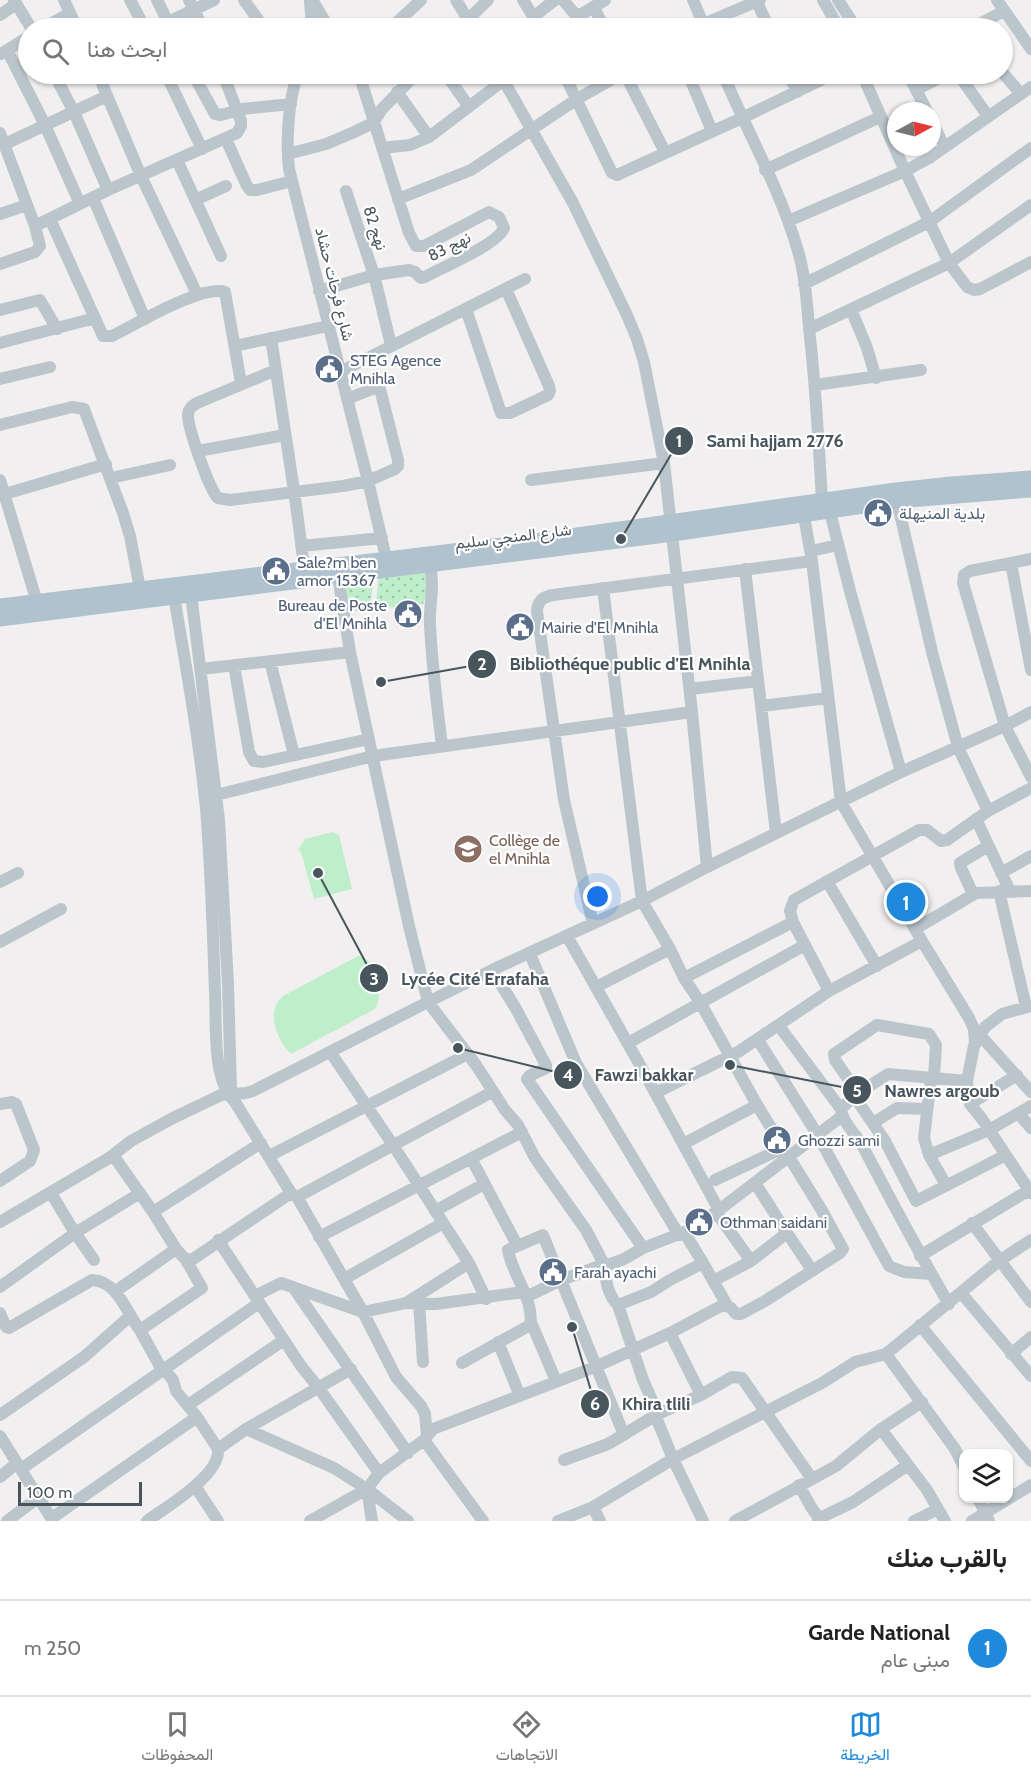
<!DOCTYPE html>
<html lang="ar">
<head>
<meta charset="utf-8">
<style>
  body { margin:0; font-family:Cabin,Vazirmatn,sans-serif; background:#f2f2f2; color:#222; direction:rtl }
  .controls { position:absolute; right:18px; bottom:18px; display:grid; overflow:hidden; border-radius:12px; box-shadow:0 2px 4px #0004 }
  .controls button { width:54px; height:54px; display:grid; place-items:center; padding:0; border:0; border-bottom:2px solid #e0e0e0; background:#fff; color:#222; font:30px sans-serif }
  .compass { position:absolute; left:887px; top:102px; width:54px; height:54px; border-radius:50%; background:#fff; box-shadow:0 2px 4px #0004; rotate:83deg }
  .scale { position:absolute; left:18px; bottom:15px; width:124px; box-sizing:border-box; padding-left:6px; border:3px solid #48555c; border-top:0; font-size:16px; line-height:21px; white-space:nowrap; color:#48555c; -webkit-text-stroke:4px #fff; paint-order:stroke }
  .you { position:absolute; left:598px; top:897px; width:21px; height:21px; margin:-15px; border:4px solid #fff; border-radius:50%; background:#1a73e8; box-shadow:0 0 0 9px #1a73e833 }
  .badge { display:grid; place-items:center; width:39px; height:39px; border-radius:50%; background:#1f8adc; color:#fff; font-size:20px; font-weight:700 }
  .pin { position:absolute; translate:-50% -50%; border:3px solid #fff; box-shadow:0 2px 6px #0006 }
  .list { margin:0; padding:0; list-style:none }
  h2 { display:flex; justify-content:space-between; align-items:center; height:78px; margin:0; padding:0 24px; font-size:26px }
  h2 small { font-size:20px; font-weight:400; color:#767676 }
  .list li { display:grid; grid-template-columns:39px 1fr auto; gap:18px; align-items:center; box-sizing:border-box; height:96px; padding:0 24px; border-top:2px solid #e0e0e0 }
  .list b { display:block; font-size:22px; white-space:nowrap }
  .list p { margin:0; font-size:20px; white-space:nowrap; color:#767676 }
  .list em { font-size:20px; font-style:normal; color:#767676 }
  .icon { flex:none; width:33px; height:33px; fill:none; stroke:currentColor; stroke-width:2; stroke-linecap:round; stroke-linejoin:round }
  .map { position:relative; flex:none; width:1031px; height:1521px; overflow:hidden; direction:ltr }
  .search { position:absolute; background:#fff; box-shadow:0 2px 4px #0004; left:18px; right:18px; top:18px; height:66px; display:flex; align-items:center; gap:15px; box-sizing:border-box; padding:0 21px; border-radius:33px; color:#767676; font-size:22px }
  .sheet { height:174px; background:#fff }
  nav { display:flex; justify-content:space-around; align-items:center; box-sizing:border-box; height:84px; border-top:2px solid #e0e0e0; background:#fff; font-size:16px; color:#767676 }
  nav a { display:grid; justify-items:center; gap:3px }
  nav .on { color:#1f8adc }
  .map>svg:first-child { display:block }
  .green { fill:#bfeecb }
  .garden { fill:url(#garden-dots) }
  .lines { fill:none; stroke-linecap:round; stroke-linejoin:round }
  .minor { stroke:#bbc6cc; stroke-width:12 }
  .major { stroke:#b0c2cd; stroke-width:15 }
  .labels { text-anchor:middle; stroke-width:4.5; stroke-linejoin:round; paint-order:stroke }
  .street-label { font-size:16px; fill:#48555c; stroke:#fff }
  .service-label { font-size:16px; fill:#4e5e75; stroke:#fff; text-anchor:start }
  .education-label { font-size:16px; fill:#785e54; stroke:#fff; text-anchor:start }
  .leader { fill:none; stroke:#48555c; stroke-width:2 }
  .callout-dot { fill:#48555c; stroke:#fff; stroke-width:2 }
  .mark-label { font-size:18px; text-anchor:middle; font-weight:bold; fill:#fff }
  .callout-label { font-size:18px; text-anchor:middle; font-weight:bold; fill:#48555c; stroke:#fff; stroke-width:4.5; stroke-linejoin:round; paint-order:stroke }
</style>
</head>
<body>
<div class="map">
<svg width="1031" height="1521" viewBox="0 0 1031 1521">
  <defs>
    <pattern id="garden-dots" width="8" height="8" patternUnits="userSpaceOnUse" patternTransform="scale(1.5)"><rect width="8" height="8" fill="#bfeecb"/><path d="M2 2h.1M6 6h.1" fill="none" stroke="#9dc4a8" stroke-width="1.8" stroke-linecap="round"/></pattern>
  </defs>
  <rect width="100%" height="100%" fill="#f2eff0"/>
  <path class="green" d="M333 832 339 835 352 889 314 899 301 852 298 850 305 839Z
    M358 956C381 962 384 990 375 1009L291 1054C280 1044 270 1022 275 1008 276 1003 280 999 283 996Z"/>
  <path class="garden" d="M435 568 423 604 375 609 379 575Z
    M374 576 370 609 341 613 340 581Z"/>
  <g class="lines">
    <path class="minor" d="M14 0 31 28
      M64 0 77 28
      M130 0 145 28
      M157 0 171 28
      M189 0 203 28
      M244 0 264 28
      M456 0 473 28
      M523 0 540 28
      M563 0 574 13 580 15 605 0
      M693 0 705 28
      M756 0 769 28
      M823 0 839 28
      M838 0 856 28
      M997 0 1031 49
      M310 1 312 28
      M314 3 329 28
      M594 7 604 28
      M0 15 16 4
      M533 17 555 0
      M43 28 70 13
      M156 28 214 0
      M391 28 421 0
      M459 28 488 0
      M694 28 760 0
      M972 28 1004 11
      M7 50 45 125 80 204
      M1 54 28 37
      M1002 72 1021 94
      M54 74 74 112 108 190
      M98 74 141 176 197 294
      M166 74 202 149
      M193 74 215 114 221 115 242 109 291 104
      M298 74C288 99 286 142 289 169L368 481 388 566
      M446 74 469 107
      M500 74 573 203 626 313 637 339 644 362 664 463 692 712
      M564 74 612 173 617 175 742 118 833 74
      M625 74 665 152
      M688 74 712 131
      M723 74C748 133 780 189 798 251 806 278 807 308 810 337 816 391 819 446 822 501
      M789 74 797 92
      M862 74 905 171 949 263 967 287 974 290 980 289 1031 262
      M908 74 927 111
      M958 74 988 116
      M916 90 947 74
      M397 92 429 137
      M932 121 944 146
      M0 133 35 226 40 246 35 252 0 264
      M226 139 246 184 250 190H257L292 181
      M5 144 107 96
      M382 148 410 145 429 137 512 74
      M288 154 326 144 352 133 373 123 382 109 416 74
      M177 160 221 256
      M765 170 880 117
      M346 191 374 275 391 345
      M93 198 145 319
      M398 199 471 170 577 99 621 74
      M195 200 226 186
      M0 214 27 205
      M50 219 103 336H112C135 325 202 284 225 292L241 383
      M788 221 905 171 929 158 1031 87
      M35 226 108 190 237 133 241 126V121L223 74
      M804 284 929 222 1031 148
      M319 291 374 275 409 270 415 272 421 278 425 277C443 267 497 245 504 228L499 217 489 212 424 246H416L409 233 359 74
      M466 309 501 413H510L548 395 550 391 549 386 506 289
      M851 309 867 348 876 378
      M0 310 40 300 57 329
      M809 329 949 263 1031 205
      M271 338 276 370
      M0 343 95 318
      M235 346 328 326
      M340 372 525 279
      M0 379 50 367
      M815 385 921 370
      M0 425 72 407 84 409 123 513 130 536 140 589
      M198 451 285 435
      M111 478 170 465
      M0 480 37 602
      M531 480 664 463
      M5 494 106 464
      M897 501 933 656 958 747 988 811
      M830 512 850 591 901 772
      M804 516 812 561
      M301 546 382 538
      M811 551 838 545
      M1031 559 970 571 964 575 963 583 1005 726 1031 777
      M1011 563 1031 670
      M430 565C435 587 429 603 430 625 432 665 437 706 442 746
      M304 568C297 502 285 436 276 370L197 403C192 406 189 408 188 414 187 426 209 489 218 498L230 500 343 486 368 481 395 469 398 466V460L380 389 375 388 347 399
      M745 569 776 833
      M191 594 219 820 228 984 231 1089
      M174 596C186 667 199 738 206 809 211 870 213 931 215 992 217 1023 211 1079 235 1102L291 1193 297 1197 363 1312 396 1377 421 1406 425 1414 427 1435
      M270 661 294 755
      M234 665 249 752 254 761 263 762 369 739
      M201 669 350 652
      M690 689 758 681
      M761 706 828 698
      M216 795 373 756 692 712 707 867
      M976 819 1010 891
      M1001 873 1031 856
      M827 881 877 966
      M0 882 18 873
      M999 891 1026 1007
      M973 894 961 868 960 863 988 846
      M593 924 564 800 537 611C538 600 543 597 553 595L812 561 841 802 922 941 969 1018 974 1029 975 1043
      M915 929 976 893 1031 891
      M567 936 640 1065 719 1210
      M0 942 61 909
      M530 954 576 1063 679 1235
      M492 970 515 1007 546 1065V1068L529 1076 527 1079 643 1248
      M684 978 793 922
      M596 987 670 949
      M829 991 793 922 790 911 794 900 919 830H927L941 841 947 840 988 811 1031 788
      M1031 1006 1002 1014 985 1027 974 1046 967 1081 970 1104 982 1119 1031 1193
      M779 1026 841 1109C841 1121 856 1134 862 1145 890 1198 918 1252 949 1304
      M979 1034 1031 1092
      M758 1040 817 1134 889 1266 904 1272 931 1274
      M628 1043 805 945
      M331 1053 393 1145 469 1263 486 1299
      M931 1078 924 1138 929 1155 946 1185
      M655 1093 738 1052 829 991 922 941
      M858 1093 835 1060 834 1054 877 1025 929 1034 936 1045 934 1078
      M854 1096 885 1141 916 1201 1006 1155
      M0 1104 12 1102 16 1104 34 1150 30 1161 0 1181
      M970 1104 1017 1075
      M841 1109 854 1096 888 1074 967 1081
      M1019 1114 1031 1128
      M873 1123 897 1108 927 1109
      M683 1144 757 1105
      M113 1155 153 1212 261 1143
      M929 1155 989 1130 1031 1106
      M269 1156 468 1054
      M471 1158 517 1245
      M715 1180 783 1148
      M297 1197 492 1092
      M435 1211 484 1184
      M153 1212 176 1249
      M716 1212 751 1261
      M0 1222 109 1158 131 1141 173 1118 221 1095 246 1093 253 1091 428 1002 409 926 350 652 338 576
      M972 1223 1031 1302
      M684 1232 703 1263 670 1280 651 1292 618 1305C609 1297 604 1278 605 1266L586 1230 535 1158 518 1125 505 1110 476 1065 428 1002 492 970 642 901 707 867 901 772 1005 726 1031 712
      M787 1233 812 1270
      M319 1237 522 1132
      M218 1240 301 1366 318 1387 379 1473
      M920 1256 1031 1189
      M94 1260 75 1233 140 1193
      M703 1263 727 1305
      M605 1266 624 1259 643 1248 687 1231 719 1210 842 1116
      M344 1279 443 1223
      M713 1281 751 1261 787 1233 755 1183
      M0 1287 75 1233 51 1193
      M293 1287 408 1453
      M116 1291 176 1249 186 1260 193 1259 291 1193
      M962 1294 1031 1376
      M255 1296 281 1283 363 1312 406 1303 436 1304 523 1292
      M526 1297 561 1280 624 1435
      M406 1303 469 1263
      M419 1303 423 1362
      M0 1313 6 1327 9 1328 92 1280C118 1281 126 1312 140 1330
      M531 1322 556 1381
      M920 1325 1031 1461
      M670 1333 701 1395
      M498 1342 520 1396
      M886 1354 955 1449 964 1467
      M1011 1354 1031 1337
      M462 1363 530 1325C535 1300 512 1275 508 1250L543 1235 561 1280 605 1264
      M162 1370 140 1330 202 1288 186 1260
      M188 1405 284 1340
      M658 1414 701 1395 732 1377 742 1378 812 1479
      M0 1415 84 1357 129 1317
      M656 1417 673 1459 703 1521
      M246 1429 334 1468 367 1489 408 1521
      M881 1429 927 1490 945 1521
      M0 1436 53 1521
      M424 1440 483 1521
      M218 1449 246 1429 351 1369
      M564 1460 608 1444 658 1414 643 1380 618 1305
      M21 1469 259 1303
      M0 1477 17 1463
      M799 1485 811 1507 821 1521
      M195 1486 218 1521
      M367 1489 372 1521
      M978 1498 985 1513 1031 1485
      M593 1507 600 1521
      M52 1518 197 1417
      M818 1519 853 1502 908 1465
      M7 1521 39 1497
      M147 1521C166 1507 221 1475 218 1449L197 1417 176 1391 173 1380 164 1369
      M310 1521 367 1489 379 1473 424 1440 433 1429 595 1367 670 1333 723 1305 731 1308 736 1314H741L765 1301 840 1253 843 1249 821 1209 757 1105 700 1002 684 978 670 949 642 901 603 588
      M558 1521 593 1507 673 1459 822 1383 855 1362 886 1354 999 1261 1031 1240
      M735 1521 836 1466 881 1429 922 1402
      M914 1521 938 1509
      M972 1521 985 1513 989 1521"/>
    <path class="major" d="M0 606 527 542 896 490 951 484 1031 478
      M0 619 673 534 897 501 1031 490"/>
  </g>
  <defs>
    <g id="civic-disc" transform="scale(1.5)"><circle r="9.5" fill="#5c6f8a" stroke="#fff"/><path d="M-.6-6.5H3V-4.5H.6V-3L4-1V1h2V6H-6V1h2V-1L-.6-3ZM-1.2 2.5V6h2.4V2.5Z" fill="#fff"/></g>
    <g id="school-disc" transform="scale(1.5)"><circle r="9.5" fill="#8d6e63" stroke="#fff"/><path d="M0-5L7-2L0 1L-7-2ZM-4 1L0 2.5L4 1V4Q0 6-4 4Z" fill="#fff"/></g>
  </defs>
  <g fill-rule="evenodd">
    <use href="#civic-disc" x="329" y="369"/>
    <use href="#civic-disc" x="878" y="513"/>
    <use href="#civic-disc" x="276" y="571"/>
    <use href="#civic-disc" x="408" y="614"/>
    <use href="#civic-disc" x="520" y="627"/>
    <use href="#school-disc" x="468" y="849"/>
    <use href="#civic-disc" x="777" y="1140"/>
    <use href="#civic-disc" x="699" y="1222"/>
    <use href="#civic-disc" x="553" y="1272"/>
  </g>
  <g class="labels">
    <g class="street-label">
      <text transform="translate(376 228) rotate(72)" y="6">نهج 82</text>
      <text transform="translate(449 246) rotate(-27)" y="6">نهج 83</text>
      <text transform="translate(335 284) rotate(76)" y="6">شارع فرحات حشاد</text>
      <text transform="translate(513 536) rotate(-7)" y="6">شارع المنجي سليم</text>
    </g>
    <g class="service-label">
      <text x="350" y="366">STEG Agence<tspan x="350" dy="18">Mnihla</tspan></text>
      <text x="899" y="519">بلدية المنيهلة</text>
      <text x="297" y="568">Sale?m ben<tspan x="297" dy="18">amor 15367</tspan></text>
      <text x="387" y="611" text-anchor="end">Bureau de Poste<tspan x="387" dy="18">d'El Mnihla</tspan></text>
      <text x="541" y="633">Mairie d'El Mnihla</text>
      <text x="798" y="1146">Ghozzi sami</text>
      <text x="720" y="1228">Othman saidani</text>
      <text x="574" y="1278">Farah ayachi</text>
    </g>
    <g class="education-label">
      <text x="489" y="846">Collège de<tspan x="489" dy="18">el Mnihla</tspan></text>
    </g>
  </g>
  <path class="leader" d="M621 539L679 441M381 682L482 664M318 873L374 978M458 1048L568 1075M730 1065L857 1090M572 1327L595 1404"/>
  <g class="callout-dot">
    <circle cx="621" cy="539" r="6"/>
    <circle cx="381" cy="682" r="6"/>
    <circle cx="318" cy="873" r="6"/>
    <circle cx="458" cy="1048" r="6"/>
    <circle cx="730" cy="1065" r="6"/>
    <circle cx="572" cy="1327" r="6"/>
    <circle cx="679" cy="441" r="15"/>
    <circle cx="482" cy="664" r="15"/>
    <circle cx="374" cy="978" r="15"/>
    <circle cx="568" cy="1075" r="15"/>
    <circle cx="857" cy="1090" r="15"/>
    <circle cx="595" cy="1404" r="15"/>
  </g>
  <g class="mark-label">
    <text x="679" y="447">1</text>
    <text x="482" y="670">2</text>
    <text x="374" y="985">3</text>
    <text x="568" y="1081">4</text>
    <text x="857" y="1097">5</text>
    <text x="595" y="1410">6</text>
  </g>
  <g class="callout-label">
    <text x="775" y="447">Sami hajjam 2776</text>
    <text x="630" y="670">Bibliothéque public d'El Mnihla</text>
    <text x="475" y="985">Lycée Cité Errafaha</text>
    <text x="644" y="1081">Fawzi bakkar</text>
    <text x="942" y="1097">Nawres argoub</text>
    <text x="656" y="1410">Khira tlili</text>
  </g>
</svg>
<div class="controls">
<button><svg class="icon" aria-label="layers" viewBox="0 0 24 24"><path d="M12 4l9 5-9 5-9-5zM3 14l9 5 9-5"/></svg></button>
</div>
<svg class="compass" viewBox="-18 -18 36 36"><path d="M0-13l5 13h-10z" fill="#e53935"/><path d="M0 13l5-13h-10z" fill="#767676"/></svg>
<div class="scale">100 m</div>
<div class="you"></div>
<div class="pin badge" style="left:906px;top:902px">1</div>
<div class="search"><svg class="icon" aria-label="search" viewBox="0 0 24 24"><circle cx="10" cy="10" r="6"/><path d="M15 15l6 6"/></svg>ابحث هنا</div>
</div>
<section class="sheet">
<h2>بالقرب منك<small></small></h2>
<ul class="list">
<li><span class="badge">1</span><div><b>Garde National</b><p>مبنى عام</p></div><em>250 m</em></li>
</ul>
</section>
<nav>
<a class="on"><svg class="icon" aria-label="map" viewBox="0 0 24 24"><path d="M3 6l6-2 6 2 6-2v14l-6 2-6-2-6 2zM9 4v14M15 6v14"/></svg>الخريطة</a>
<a><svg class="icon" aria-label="directions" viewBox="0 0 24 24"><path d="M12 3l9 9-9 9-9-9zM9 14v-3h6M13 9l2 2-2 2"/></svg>الاتجاهات</a>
<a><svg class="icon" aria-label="saved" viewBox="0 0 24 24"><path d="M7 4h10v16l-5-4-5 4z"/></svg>المحفوظات</a>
</nav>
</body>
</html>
